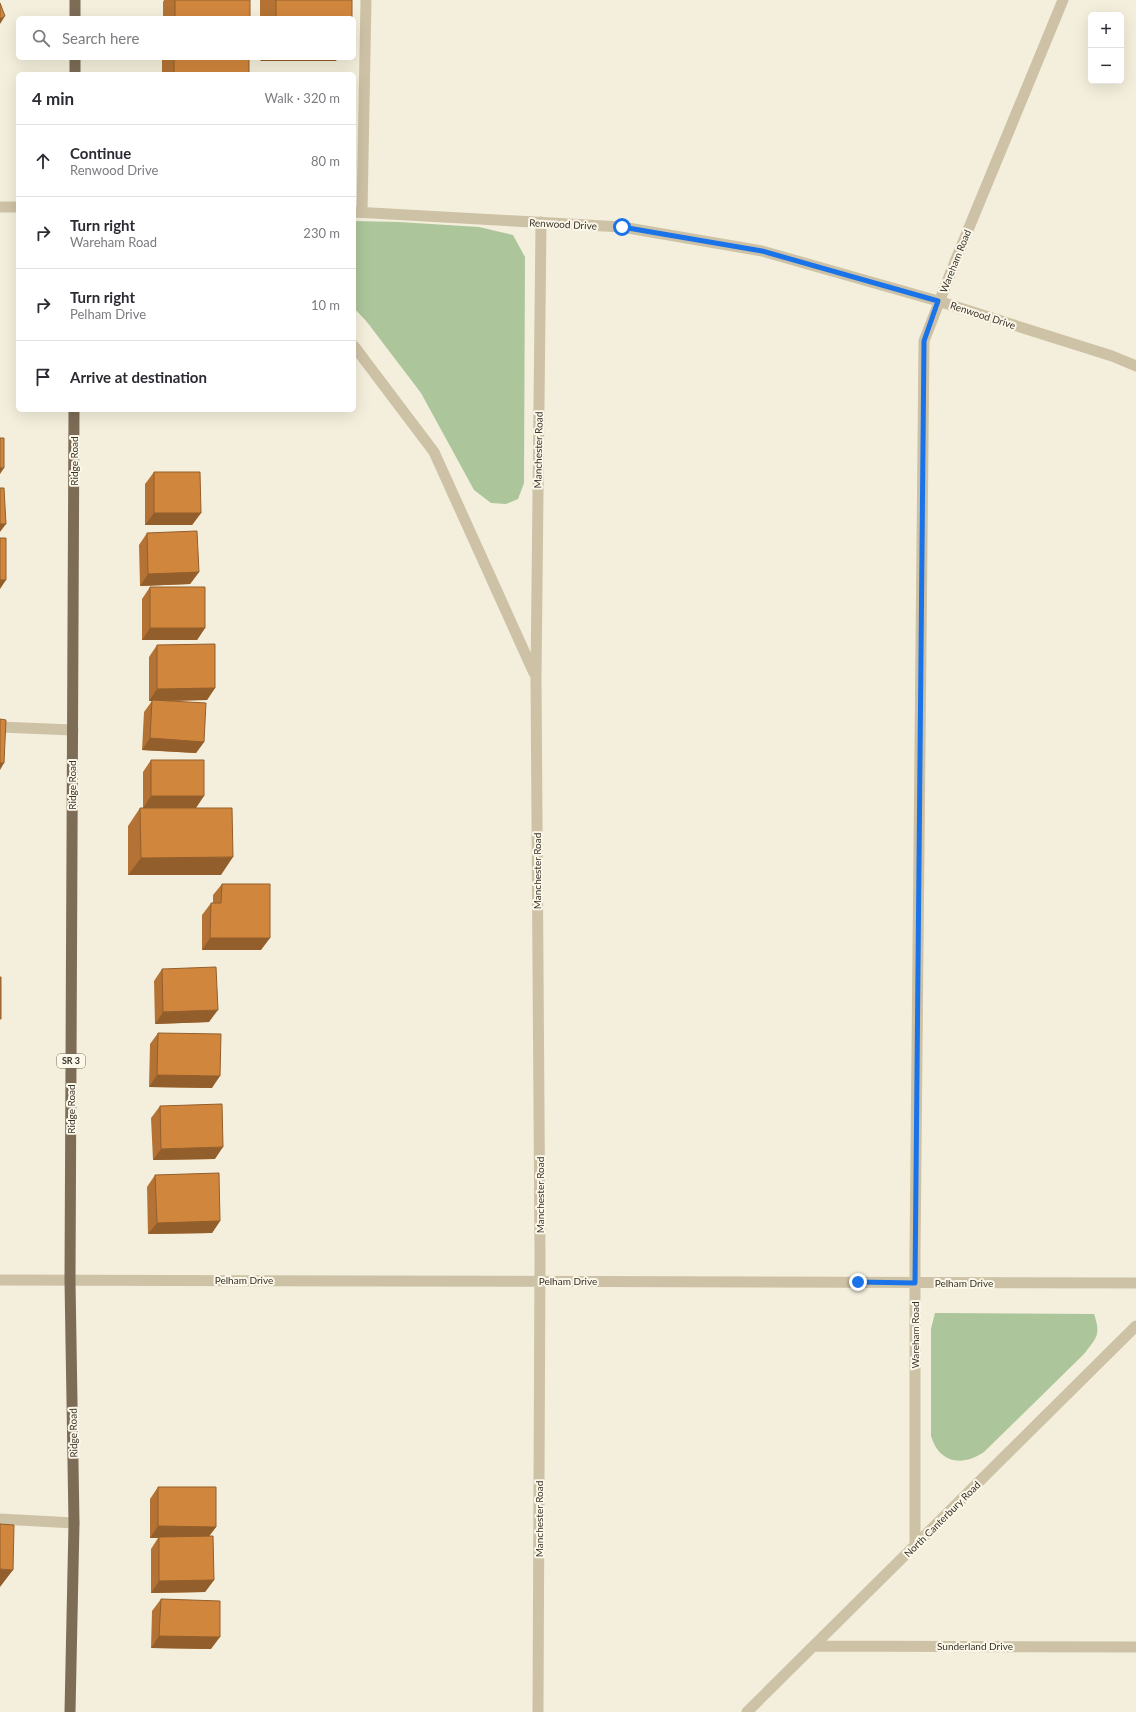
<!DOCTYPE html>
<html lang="en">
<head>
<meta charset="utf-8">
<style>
  body { margin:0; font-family:Lato,sans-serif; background:#f7f7f7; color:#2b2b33 }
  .controls { position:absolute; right:12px; top:12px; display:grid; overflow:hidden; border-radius:6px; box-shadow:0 4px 16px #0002 }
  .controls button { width:36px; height:36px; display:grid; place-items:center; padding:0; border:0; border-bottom:1px solid #e1e1e2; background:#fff; color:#2b2b33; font:20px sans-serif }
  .stop { position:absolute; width:12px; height:12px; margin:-9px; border:3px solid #1a73e8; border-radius:50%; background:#fff }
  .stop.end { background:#1a73e8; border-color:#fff; box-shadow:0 1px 4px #0008 }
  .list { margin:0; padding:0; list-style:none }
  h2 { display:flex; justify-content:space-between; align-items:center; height:52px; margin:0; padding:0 16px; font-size:17px }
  h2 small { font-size:13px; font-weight:400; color:#7c7c81 }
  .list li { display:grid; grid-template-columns:26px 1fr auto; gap:12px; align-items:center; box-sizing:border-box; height:72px; padding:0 16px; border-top:1px solid #e1e1e2 }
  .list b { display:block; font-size:15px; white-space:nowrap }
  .list p { margin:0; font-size:13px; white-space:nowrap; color:#7c7c81 }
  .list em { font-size:13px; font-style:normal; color:#7c7c81 }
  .icon { flex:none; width:22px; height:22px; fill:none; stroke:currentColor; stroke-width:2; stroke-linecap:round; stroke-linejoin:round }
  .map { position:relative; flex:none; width:1136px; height:1712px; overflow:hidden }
  .search { position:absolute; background:#fff; box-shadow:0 4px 16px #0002; left:16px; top:16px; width:340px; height:44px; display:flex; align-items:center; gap:10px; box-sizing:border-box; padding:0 14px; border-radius:6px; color:#7c7c81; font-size:15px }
  .panel { position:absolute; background:#fff; box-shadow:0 4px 16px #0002; left:16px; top:72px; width:340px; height:340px; border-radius:6px }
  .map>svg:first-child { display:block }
  .green { fill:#acc59a }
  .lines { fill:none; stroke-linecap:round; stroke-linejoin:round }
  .service { stroke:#cec2a6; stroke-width:11 }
  .minor { stroke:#cec2a6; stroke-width:11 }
  .primary { stroke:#7d6d57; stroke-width:11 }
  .wall { fill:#b47334 }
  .shaded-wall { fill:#925e2b }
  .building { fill:#d1863d; stroke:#925e2b }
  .route { stroke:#1a73e8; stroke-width:5 }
  .labels { text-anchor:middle; stroke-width:4; stroke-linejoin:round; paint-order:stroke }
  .shield { fill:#fbf7e9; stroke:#736d62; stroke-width:1 }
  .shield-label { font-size:9px; font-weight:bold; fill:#393228 }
  .street-label { font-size:10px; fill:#393228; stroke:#fbf7e9 }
</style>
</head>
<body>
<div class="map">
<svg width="1136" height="1712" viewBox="0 0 1136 1712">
  <rect width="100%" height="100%" fill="#f4efdc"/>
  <path class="green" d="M354 221 399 222 479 227 513 235 525 257 524 483 518 499 506 504 491 503 474 490 421 393 367 322 354 308Z
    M935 1313 1094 1314C1101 1335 1097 1337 1084 1354L984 1452C962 1467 939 1463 931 1436V1329Z"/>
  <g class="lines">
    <path class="service" d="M362 212 366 0
      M0 727 73 730
      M0 1519 74 1523"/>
    <path class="minor" d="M0 207H18
      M354 212 622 227 762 251 938 301 1112 356 1136 366
      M354 346 434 452 534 673
      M0 1280 1136 1283
      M915 1546V1254L924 341 954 264 1063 0
      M815 1646 1136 1647
      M538 1712 540 1255 536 677 541 222
      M747 1712 1136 1326"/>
    <path class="primary" d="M75 0V18
      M75 58V74
      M70 1712 74 1523 70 1281 74 410"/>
  </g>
  <path class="wall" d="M164 0H250V18H163V2Z
    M260 0H352V18H260Z
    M162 58H249V74H162Z
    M154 472 201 513 192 525H145V484Z
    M147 533 199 572 190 584 140 586 139 545Z
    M150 587 205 628 197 640H142V599Z
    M157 645 215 688 207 700 170 701 204 742 196 753 142 750 144 712 152 701H149V657Z
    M151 760 196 808 221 875H128V826L140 808H143V772Z
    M222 884 261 950H202V915L211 903H213V895Z
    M162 969 209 1022 155 1024 154 981Z
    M158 1033 212 1088 149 1087 150 1044Z
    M160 1106 215 1159 153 1160 151 1118Z
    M155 1175 220 1221 212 1233 148 1234 147 1187Z
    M158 1487 216 1527 209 1536 214 1580 205 1592 151 1593V1549L158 1538H150V1499Z
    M161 1599 211 1649 151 1648 152 1611Z"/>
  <path class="shaded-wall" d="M5 16 0 24V19Z
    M263 58H338L336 61H260Z
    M0 468H4L0 474Z
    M154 513H201L192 525H145Z
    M0 524H6L0 532Z
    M199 572 190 584 140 586 148 574Z
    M0 580H6L0 589Z
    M150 628H205L197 640H142Z
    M215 688 207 700 152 701V700V701H149L157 689Z
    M150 738 204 742 196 753 142 750Z
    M0 763H4L0 770Z
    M151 796H204L196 808H143Z
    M233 857 221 875H128L141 858Z
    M210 938H270L261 950H202Z
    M218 1010 209 1022 155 1024 163 1012Z
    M157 1075 220 1076 212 1088 149 1087Z
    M223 1147 215 1159 153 1160 161 1149Z
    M220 1221 212 1233 148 1234 157 1223Z
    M158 1526 216 1527 207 1539 159 1537 158 1538H150Z
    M0 1569 13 1570 0 1587Z
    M214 1580 205 1592 151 1593 159 1581Z
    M159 1636 220 1637 211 1649 151 1648Z"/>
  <path class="building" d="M175 0H250V18H175Z
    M276 0H352V18H276Z
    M0 3 5 16 0 19Z
    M174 58H249V74H174Z
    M0 438H4V468H0Z
    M154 472H200L201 513H154Z
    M0 488H4L6 524H0Z
    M197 531 199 572 148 574 147 533Z
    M0 538H6V580H0Z
    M150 587H205V628H150Z
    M215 644V688L157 689V645Z
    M152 700 206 703 204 742 150 738Z
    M0 719 6 720 4 763H0Z
    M151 760H204V796H151Z
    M140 808H232L233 857 141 858Z
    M222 884H270V938H210L211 903H221Z
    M216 967 218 1010 163 1012 162 969Z
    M0 977H1V1019H0Z
    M158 1033 221 1034 220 1076 157 1075Z
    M222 1104 223 1147 161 1149 160 1106Z
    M219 1173 220 1221 157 1223 155 1175Z
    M158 1487H216V1527L158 1526Z
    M0 1524 14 1525 13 1570 0 1569Z
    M213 1536 214 1580 159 1581V1537Z
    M161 1599 220 1601V1637L159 1636Z"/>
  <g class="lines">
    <path class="route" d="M622 227 762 251 938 301 924 341 915 1283 858 1282"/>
  </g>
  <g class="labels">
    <rect class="shield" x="57" y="1054" width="28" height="14" rx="3"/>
    <g class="shield-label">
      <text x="71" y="1064">SR 3</text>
    </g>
    <g class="street-label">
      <text transform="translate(563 224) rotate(3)" y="4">Renwood Drive</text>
      <text transform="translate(955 261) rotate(-68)" y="4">Wareham Road</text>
      <text transform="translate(983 315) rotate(18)" y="4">Renwood Drive</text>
      <text transform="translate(538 450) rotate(-89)" y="4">Manchester Road</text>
      <text transform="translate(74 461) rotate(-90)" y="4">Ridge Road</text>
      <text transform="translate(72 785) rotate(-90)" y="4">Ridge Road</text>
      <text transform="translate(537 871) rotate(-90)" y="4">Manchester Road</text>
      <text transform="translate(71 1109) rotate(-90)" y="4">Ridge Road</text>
      <text transform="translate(540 1195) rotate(-90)" y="4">Manchester Road</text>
      <text x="244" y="1284">Pelham Drive</text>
      <text x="568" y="1285">Pelham Drive</text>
      <text x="964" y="1287">Pelham Drive</text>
      <text transform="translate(915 1335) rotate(-90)" y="4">Wareham Road</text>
      <text transform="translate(73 1433) rotate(-91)" y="4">Ridge Road</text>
      <text transform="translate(539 1519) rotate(-90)" y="4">Manchester Road</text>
      <text transform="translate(942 1519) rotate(-45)" y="4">North Canterbury Road</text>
      <text x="975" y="1650">Sunderland Drive</text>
    </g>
  </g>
</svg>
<div class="controls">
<button>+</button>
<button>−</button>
</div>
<div class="stop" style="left:622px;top:227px"></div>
<div class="stop end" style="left:858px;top:1282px"></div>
<div class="search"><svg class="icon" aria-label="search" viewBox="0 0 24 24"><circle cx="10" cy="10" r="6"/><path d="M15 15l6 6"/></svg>Search here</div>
<section class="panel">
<h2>4 min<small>Walk · 320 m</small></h2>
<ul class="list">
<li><svg class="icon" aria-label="ahead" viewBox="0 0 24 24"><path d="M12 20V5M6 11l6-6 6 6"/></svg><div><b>Continue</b><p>Renwood Drive</p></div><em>80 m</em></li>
<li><svg class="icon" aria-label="right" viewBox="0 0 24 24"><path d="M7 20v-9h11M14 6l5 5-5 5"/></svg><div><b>Turn right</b><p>Wareham Road</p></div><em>230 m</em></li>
<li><svg class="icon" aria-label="right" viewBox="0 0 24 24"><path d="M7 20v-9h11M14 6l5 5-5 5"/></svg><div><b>Turn right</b><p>Pelham Drive</p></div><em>10 m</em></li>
<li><svg class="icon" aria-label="arrive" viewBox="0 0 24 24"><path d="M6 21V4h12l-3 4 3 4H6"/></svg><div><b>Arrive at destination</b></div></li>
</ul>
</section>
</div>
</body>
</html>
